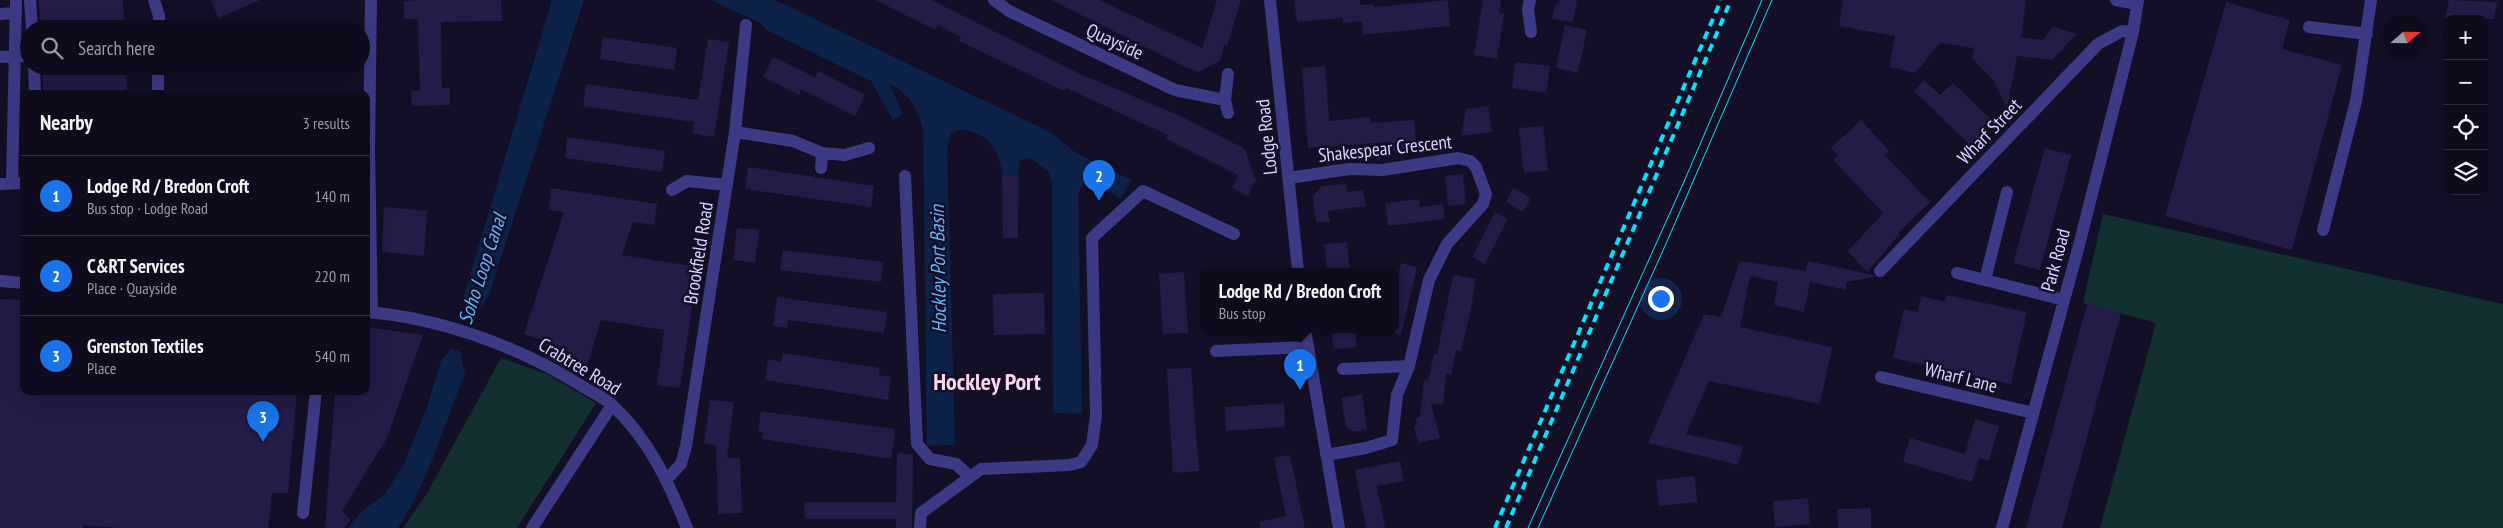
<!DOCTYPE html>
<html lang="en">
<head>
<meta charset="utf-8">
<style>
  body { margin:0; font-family:"PT Sans Narrow",sans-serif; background:#171425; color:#f1f3f6 }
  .controls { position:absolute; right:15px; top:15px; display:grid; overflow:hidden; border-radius:10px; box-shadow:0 5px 20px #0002 }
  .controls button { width:45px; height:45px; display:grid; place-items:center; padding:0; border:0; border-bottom:1px solid #2e2b3b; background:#0e0b1c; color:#f1f3f6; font:25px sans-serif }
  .compass { position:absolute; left:2383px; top:15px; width:45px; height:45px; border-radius:50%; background:#0e0b1c; box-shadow:0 5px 20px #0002; rotate:70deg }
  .you { position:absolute; left:1660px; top:298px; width:18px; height:18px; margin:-12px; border:4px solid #fff; border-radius:50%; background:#1a73e8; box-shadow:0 0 0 8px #1a73e833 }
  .badge { display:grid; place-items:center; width:32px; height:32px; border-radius:50%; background:#1a73e8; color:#fff; font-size:16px; font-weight:700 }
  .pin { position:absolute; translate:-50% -41px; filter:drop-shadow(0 1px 2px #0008) }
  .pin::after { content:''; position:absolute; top:26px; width:18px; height:15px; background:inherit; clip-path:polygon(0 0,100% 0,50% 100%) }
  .popup { position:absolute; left:1201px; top:268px; width:198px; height:65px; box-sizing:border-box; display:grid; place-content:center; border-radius:10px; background:#0e0b1c; filter:drop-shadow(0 1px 4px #0005); font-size:16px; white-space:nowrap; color:#9b9ba3 }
  .popup b { font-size:19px; color:#f1f3f6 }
  .popup::after { content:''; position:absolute; left:50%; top:100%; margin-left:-10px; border:10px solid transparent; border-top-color:#0e0b1c }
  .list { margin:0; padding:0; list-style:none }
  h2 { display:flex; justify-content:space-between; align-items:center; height:65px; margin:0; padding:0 20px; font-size:21px }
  h2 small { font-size:16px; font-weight:400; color:#9b9ba3 }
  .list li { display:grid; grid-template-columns:32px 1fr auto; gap:15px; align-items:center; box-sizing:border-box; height:80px; padding:0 20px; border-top:1px solid #2e2b3b }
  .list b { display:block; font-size:19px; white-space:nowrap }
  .list p { margin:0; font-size:16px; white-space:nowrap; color:#9b9ba3 }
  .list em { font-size:16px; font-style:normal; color:#9b9ba3 }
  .icon { flex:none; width:28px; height:28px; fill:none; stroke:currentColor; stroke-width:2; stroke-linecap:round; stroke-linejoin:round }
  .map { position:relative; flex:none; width:2503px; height:528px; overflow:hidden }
  .search { position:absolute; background:#0e0b1c; box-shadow:0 5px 20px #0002; left:20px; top:20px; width:350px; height:55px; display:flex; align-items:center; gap:12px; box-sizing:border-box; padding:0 18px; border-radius:28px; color:#9b9ba3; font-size:19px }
  .panel { position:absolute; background:#0e0b1c; box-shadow:0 5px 20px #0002; left:20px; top:90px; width:350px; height:305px; border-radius:10px }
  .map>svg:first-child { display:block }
  .green { fill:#12302f }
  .water { fill:#0c2248 }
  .pier { fill:#130f26 }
  .building { fill:#241b47 }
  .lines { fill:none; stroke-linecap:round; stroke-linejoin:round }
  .minor { stroke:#3d3a85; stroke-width:12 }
  .tram { stroke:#00e5ff; stroke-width:1 }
  .rail { stroke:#00e5ff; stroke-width:4; stroke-dasharray:8 6; stroke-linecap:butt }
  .labels { text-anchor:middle; stroke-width:5; stroke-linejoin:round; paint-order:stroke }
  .street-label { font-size:19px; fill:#d9d4ff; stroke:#130f26 }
  .water-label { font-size:20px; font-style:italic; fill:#62b6ff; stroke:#130f26 }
  .district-label { font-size:24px; font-weight:bold; fill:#ffd6f0; stroke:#130f26 }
</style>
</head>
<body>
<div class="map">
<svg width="2503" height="528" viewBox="0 0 2503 528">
  <rect width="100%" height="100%" fill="#130f26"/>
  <path class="green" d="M2103 214 2503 304V528H2100L2156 323 2083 303Z
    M501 358 547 374 596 403 517 528H403L426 495Z"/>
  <path class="water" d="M552 0H584L489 295 483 306 475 312 461 355 465 374C443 426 429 481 398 528H348L362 511 385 494 404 464 427 407 441 361 450 350 466 309 463 299Z
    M711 0H775L1052 133 1076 153 1131 180 1121 199C1108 191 1097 180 1081 187L1078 195 1082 414 1053 413 1052 183 1048 171 1030 158 1019 161 1018 238H1003C1002 205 1013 148 976 133 966 129 960 129 951 133L947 149 955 445 927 446 923 129C918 109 909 93 889 84L903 114 893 120 871 81 766 30 762 24Z"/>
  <path class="pier" d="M461 314 476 319 465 353 448 348Z"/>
  <path class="building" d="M39 0H123L124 29H40Z
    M211 0H260L218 18Z
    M417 0H501L502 21 441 22 442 88H450V105L412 106 411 91H420L418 19H404V1Z
    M875 0H931L1078 73 1178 115 1245 149 1257 184 1254 182 1248 196 1232 188 1238 175 1166 139 1168 135 1066 88 1064 91 959 41 961 37 938 25 935 30Z
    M1051 0H1099L1202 48 1217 0H1241L1227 46 1224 45 1220 61 1198 72 1181 66V65Z
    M1294 0H1360V5L1374 4V7L1448 0 1450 26 1363 35 1362 21 1343 23V18L1297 22Z
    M1483 0H1501L1499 13 1504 14 1497 59 1474 55Z
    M1559 0H1577L1573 22 1552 19 1555 4H1558Z
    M1843 0H2026L2021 37 2043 40 2053 27 2077 34 2052 60 2017 56 2007 109 1994 81 1972 58 1974 48 1940 43 1915 73 1889 67 1895 36 1839 26Z
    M2449 0 2497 2 2494 19H2445Z
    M2226 2 2290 20 2282 49 2342 65 2292 250 2165 216Z
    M1565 25 1587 30 1578 73 1556 68Z
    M603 37 677 48 674 70 600 59Z
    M708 39 729 42 714 137 692 133 694 122 583 106 586 84 698 100Z
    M773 57 815 77 818 71 865 95 855 116 801 89 799 95 763 77Z
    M1516 62 1550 66 1546 93 1512 88Z
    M42 66H126L127 94H43Z
    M1325 66 1329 121 1370 117 1371 123 1414 120 1417 149 1391 151 1390 142 1308 148 1302 68Z
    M1924 80 1940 95 1953 83 1996 124 1973 148 1914 91Z
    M1488 106 1492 132 1461 136 1466 109Z
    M1861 120 1889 151 1885 155 1930 202 1898 233 1900 234 1867 272 1848 251 1883 213 1833 160 1838 155 1831 148Z
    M1543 126 1548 171 1524 173 1519 128Z
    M567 137 665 151 662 172 565 158Z
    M2045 148 2071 155 2040 270 2013 263Z
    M748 167 874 186 871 207 745 189Z
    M1463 174 1466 204 1448 206 1445 176Z
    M1002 176H1018V238H1003Z
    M1346 184 1347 192 1363 190 1366 206 1328 211 1330 222H1316L1313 196 1322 186Z
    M551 188 657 204 654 225 633 222 622 255 698 267 680 388 657 385 664 330 601 320 587 366 565 359 568 349 524 334 564 212 548 210Z
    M1513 188 1531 198 1523 212 1506 202Z
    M1419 199 1420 207 1443 204 1445 219 1388 226 1385 203Z
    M384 207 427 211 424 256 382 252Z
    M1495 212 1508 219 1485 264 1472 257Z
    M737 228 759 230 755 263 733 260Z
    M1347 242 1350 271H1327L1324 244Z
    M783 250 884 262 881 282 780 270Z
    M1740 261 1806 271 1808 261 1873 275 1875 277 1846 282V290L1810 282 1804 312 1774 305 1778 282 1750 276 1740 327 1832 347 1820 404 1709 381 1686 434 1743 446 1738 465 1648 443 1704 314 1721 317Z
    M1401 263 1417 267 1401 335 1395 334V289Z
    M1184 272 1188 333 1163 334 1159 274Z
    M1453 275 1476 279 1470 313 1461 351 1456 350 1451 375 1446 374 1443 405 1431 404 1440 438 1418 443 1414 426 1417 425 1416 418 1420 417 1424 380 1428 381 1434 354H1437Z
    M1044 293 1045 334 994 335 993 294Z
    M1947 295 2027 312 2011 384 1893 358 1904 309 1918 312 1921 296 1945 302Z
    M777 297 887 312 884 333 788 320 787 328 773 326Z
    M0 299 24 300V391H297L288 493H272L268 528H119L83 525V528H0Z
    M2087 304 2121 313 2062 528H2026Z
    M366 327 423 335 387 438 342 511 351 520 344 528H325L335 391H366Z
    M1331 329H1355L1357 347 1334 349Z
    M783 353 880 368 879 375 891 377 888 400 765 380 768 359 781 362Z
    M1191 368 1199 471 1173 473 1167 369Z
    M1362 394 1367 429 1354 432 1346 427 1341 398Z
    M710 400 734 402 727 458H740L742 513 718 514 716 445 704 444Z
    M1284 403 1285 427 1226 431 1225 407Z
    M761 411 895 429 891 459 762 439 763 432H758Z
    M1975 419 1999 426 1989 461 1979 458 1972 482 1903 462 1910 438 1965 454Z
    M897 453 913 454 912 528H896V519H805L804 502H896Z
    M1290 455 1305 528H1260L1259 522 1286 516 1274 458Z
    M1400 461 1404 481 1377 486 1385 528H1366L1355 470Z
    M1695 476 1697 502 1659 506 1656 480Z
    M1808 498 1810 524 1775 527 1773 501Z
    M1871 508V528H1838L1837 509Z"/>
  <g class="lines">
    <path class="minor" d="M30 0 32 29
      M154 0 159 16V29
      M371 0 369 149 372 312
      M994 0 1009 11 1175 90 1225 100
      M1270 0 1298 271
      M1530 0 1528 9 1531 32
      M2116 0 2137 4
      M0 14 16 13
      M2309 27 2367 34
      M0 57 29 56
      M34 66 35 94
      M158 94V66
      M1228 113 1225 100 1228 74
      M735 132 793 141 822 153 845 155 869 148
      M821 168 822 153
      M905 176 917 444 930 459 956 464 970 477
      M1289 178 1349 169 1383 170 1458 158 1470 161 1476 167 1486 194 1483 204 1447 244 1429 280 1409 366 1397 395 1392 440 1366 448 1326 455
      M12 183 16 0
      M0 184 24 183
      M672 190 687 181 727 185
      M2323 230 2356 101 2371 0
      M1880 271 2098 44 2122 31 2133 32
      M1957 273 2064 300
      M1985 280 2007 192
      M0 281 24 283
      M366 312C441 318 517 346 580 385 591 392 604 397 612 405 649 439 669 483 687 528
      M1305 329 1339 528
      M1216 351 1307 347
      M1343 369 1409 366
      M1881 377 2033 413
      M667 479 681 464 686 446 735 132 746 25
      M303 513 316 391
      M532 528 612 405
      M920 528 921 513 981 469 1070 465 1081 462 1092 445 1096 415 1092 238 1143 191 1234 234
      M2002 528 2078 249 2133 32 2138 0"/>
    <path class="tram" d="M1528 528 1683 184 1762 0
      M1538 528 1665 246 1772 0"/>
    <path class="rail" d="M1495 528 1721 0
      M1506 528 1731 0"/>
  </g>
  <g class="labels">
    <g class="street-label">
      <text transform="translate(1115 41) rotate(25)" y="7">Quayside</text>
      <text transform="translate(1989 131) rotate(-46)" y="7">Wharf Street</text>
      <text transform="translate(1266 137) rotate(-96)" y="7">Lodge Road</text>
      <text transform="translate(1385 148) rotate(-6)" y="7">Shakespear Crescent</text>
      <text transform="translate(698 253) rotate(-81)" y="7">Brookfield Road</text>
      <text transform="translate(2055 260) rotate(-75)" y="7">Park Road</text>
      <text transform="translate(580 366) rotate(31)" y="7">Crabtree Road</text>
      <text transform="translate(1961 377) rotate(14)" y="7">Wharf Lane</text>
    </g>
    <g class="water-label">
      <text transform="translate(482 269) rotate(-72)" y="7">Soho Loop Canal</text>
      <text transform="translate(938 269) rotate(-91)" y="7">Hockley Port Basin</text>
    </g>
    <g class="district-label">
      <text x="987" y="390">Hockley Port</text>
    </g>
  </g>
</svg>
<div class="controls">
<button>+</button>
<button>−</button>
<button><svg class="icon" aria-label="locate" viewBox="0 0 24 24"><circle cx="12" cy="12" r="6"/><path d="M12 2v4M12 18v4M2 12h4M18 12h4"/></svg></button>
<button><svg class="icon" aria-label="layers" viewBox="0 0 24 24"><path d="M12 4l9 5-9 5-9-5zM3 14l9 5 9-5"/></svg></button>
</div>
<svg class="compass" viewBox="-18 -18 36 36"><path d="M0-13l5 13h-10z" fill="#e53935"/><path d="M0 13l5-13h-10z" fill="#9b9ba3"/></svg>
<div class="you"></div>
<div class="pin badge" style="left:1300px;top:390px">1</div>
<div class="popup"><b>Lodge Rd / Bredon Croft</b>Bus stop</div>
<div class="pin badge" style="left:1099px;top:201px">2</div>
<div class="pin badge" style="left:263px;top:442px">3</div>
<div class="search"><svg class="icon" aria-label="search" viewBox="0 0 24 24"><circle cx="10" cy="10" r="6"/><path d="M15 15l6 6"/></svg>Search here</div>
<section class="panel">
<h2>Nearby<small>3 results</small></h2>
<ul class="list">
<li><span class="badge">1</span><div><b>Lodge Rd / Bredon Croft</b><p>Bus stop · Lodge Road</p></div><em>140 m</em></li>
<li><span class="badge">2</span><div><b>C&amp;RT Services</b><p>Place · Quayside</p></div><em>220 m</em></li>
<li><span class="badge">3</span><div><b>Grenston Textiles</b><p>Place</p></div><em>540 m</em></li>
</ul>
</section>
</div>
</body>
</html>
